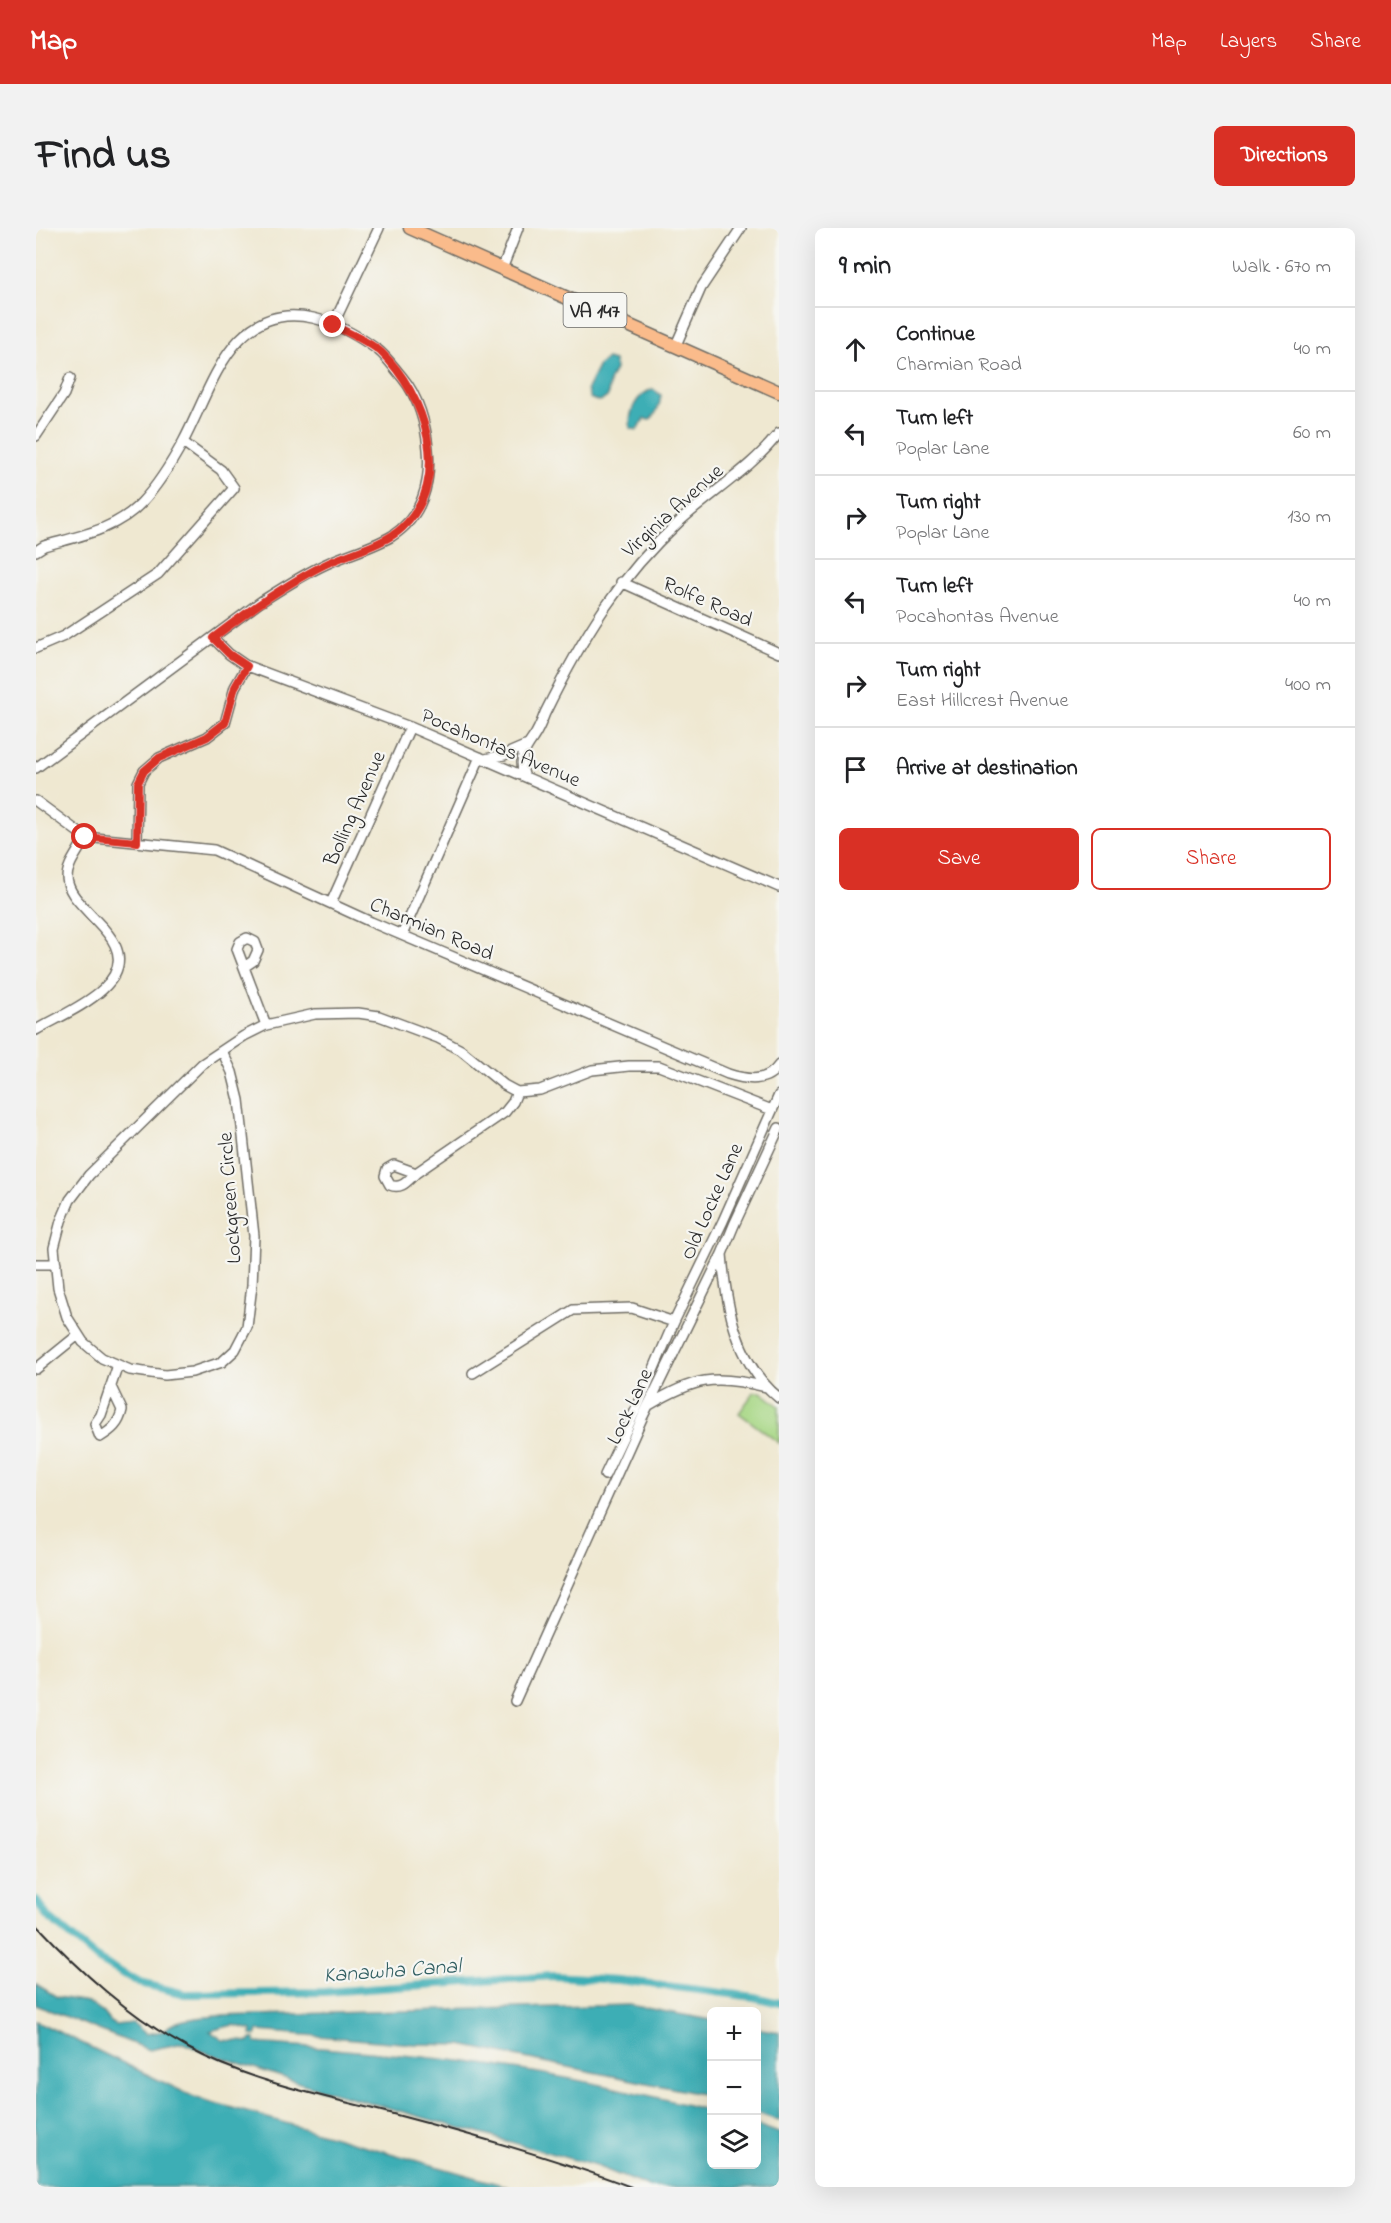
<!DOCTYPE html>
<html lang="en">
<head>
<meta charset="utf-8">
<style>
  body { margin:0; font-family:"Indie Flower",sans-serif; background:#f2f2f2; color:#202124 }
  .controls { position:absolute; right:18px; bottom:18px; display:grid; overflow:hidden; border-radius:9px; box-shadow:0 6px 24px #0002 }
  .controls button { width:54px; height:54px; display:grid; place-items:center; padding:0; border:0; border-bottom:2px solid #e0e0e0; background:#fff; color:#202124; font:30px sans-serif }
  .stop { position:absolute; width:18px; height:18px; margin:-14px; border:4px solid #d93025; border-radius:50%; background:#fff }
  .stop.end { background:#d93025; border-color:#fff; box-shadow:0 2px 6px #0008 }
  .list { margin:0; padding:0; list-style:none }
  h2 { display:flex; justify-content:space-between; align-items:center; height:78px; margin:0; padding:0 24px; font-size:26px }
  h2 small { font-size:20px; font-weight:400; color:#757577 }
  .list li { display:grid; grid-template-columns:39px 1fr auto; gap:18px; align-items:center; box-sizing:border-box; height:84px; padding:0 24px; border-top:2px solid #e0e0e0 }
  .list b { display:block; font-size:22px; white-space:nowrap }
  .list p { margin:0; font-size:20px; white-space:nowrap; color:#757577 }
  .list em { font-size:20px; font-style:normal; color:#757577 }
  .actions { display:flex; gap:12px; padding:18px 24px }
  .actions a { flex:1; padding:14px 0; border:2px solid #d93025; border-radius:9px; text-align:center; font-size:21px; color:#d93025 }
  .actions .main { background:#d93025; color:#fff }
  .icon { flex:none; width:33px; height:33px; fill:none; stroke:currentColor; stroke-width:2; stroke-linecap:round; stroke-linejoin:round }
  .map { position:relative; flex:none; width:743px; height:1959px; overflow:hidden; border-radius:9px }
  header { display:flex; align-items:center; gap:36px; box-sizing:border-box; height:84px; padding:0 30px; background:#d93025; color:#fff }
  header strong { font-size:28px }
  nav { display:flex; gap:33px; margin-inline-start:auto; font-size:21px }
  .intro { display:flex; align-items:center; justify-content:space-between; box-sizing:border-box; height:144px; padding:0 36px }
  h1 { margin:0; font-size:42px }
  .button { padding:15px 27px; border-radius:9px; background:#d93025; color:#fff; font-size:21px; font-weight:700 }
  main { display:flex; gap:36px; padding:0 36px }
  aside { flex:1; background:#fff; border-radius:9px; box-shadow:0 6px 24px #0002 }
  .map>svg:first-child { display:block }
  .green { fill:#a7d785; stroke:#698158; stroke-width:1.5 }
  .water { fill:#3caeb5; stroke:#346c70; stroke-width:1.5 }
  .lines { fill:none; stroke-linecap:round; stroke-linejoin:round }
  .canal { stroke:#3caeb5; stroke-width:8 }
  .minor-casing { stroke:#706d65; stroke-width:12 }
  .major-casing { stroke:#706d65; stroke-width:15 }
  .minor { stroke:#fff; stroke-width:9 }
  .major { stroke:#fabb8b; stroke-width:12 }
  .rail { stroke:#2b2b2b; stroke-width:2 }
  .route { stroke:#d93025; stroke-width:8 }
  .labels { text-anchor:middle; stroke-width:4.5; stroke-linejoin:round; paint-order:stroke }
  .shield { fill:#f6f6f2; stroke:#686867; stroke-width:1.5 }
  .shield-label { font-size:20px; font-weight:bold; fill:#2b2b2b }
  .street-label { font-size:21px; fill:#2b2b2b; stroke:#f6f6f2 }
  .water-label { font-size:22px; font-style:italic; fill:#325f62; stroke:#f6f6f2 }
</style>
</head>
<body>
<header>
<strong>Map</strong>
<nav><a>Map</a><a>Layers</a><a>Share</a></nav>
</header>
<div class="intro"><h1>Find us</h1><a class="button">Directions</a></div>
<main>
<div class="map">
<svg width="743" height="1959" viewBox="0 0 743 1959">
  <rect width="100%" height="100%" fill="#f6f6f2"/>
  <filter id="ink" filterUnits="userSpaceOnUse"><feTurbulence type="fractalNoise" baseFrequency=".0167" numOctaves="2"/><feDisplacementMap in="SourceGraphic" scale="12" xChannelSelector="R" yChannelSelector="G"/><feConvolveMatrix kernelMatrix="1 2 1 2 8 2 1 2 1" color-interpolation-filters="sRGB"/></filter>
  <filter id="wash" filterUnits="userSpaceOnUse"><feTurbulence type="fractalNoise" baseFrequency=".008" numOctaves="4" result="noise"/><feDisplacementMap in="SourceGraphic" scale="24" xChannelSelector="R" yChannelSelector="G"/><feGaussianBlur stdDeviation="1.35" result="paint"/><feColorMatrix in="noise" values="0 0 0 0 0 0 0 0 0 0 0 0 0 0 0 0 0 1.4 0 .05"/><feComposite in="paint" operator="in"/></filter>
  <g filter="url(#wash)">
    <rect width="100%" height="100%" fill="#efe8d1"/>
    <path class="green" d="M718 1164H725L743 1178V1215L703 1185Z"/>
    <path class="water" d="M571 131 578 133 579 141 573 154 572 168C566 174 562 174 554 170L551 161 563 137Z
      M617 161 625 167C624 176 621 186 614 192L608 191 601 202 594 200C593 183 600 167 617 161Z
      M0 1756 21 1769 52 1774 67 1785 74 1794 79 1797 97 1795 110 1806 128 1803C137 1790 165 1790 180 1788L593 1777 675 1792V1868L425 1817 378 1816 222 1803 220 1808 215 1807 216 1802 197 1797 174 1803 187 1812 214 1814 215 1811H219V1815C288 1820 356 1825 424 1833 509 1844 593 1861 675 1883L676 1936H720L721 1897 743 1905V1959H613L560 1938 264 1855 166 1823 147 1815 113 1822 0 1777Z
      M0 1793 158 1869 473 1959H0Z
      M720 1800 743 1804V1893L721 1885Z"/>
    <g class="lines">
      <path class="canal" d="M0 1672 12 1689 63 1732 104 1755 149 1766 288 1764 516 1748 583 1752 718 1769 743 1775"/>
    </g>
  </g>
  <g filter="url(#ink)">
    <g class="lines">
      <g class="minor-casing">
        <path id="minor" d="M466 41 482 0
          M297 97 343 0
          M640 117 665 60 705 0
          M0 208 28 166 34 150
          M0 323 8 318C43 308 80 302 106 274 122 257 135 236 147 214 176 160 196 72 277 90 299 95 324 109 342 122 351 129 359 141 366 149 382 168 390 196 392 221 395 254 387 288 356 308 336 320 311 326 290 336 266 347 245 361 223 375L0 540
          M585 354 743 425
          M177 410 193 426 209 437 374 499 743 659
          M0 420 28 408 122 346 198 260 185 242 147 214
          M449 531 468 527 489 518
          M488 547C483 530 488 523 497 510 502 503 506 493 509 485 546 410 582 350 644 293 677 263 716 240 743 205
          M0 573 49 609 178 622 335 694 692 846C711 852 731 855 743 837
          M101 614 102 555 108 543 123 530 171 509 189 495 199 459 211 438
          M295 675 374 499
          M366 707 444 529
          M208 739 217 733 222 722 219 714 211 710 204 714 201 721 230 797
          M0 802C28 785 99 759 79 717 73 704 62 695 53 685 44 675 32 664 31 650 31 635 44 623 49 609
          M186 823 196 844 203 872 218 1008 216 1057 211 1099 199 1122 186 1134 156 1144 129 1147 94 1142 66 1130 47 1114 31 1089 22 1060 18 1020 25 993 34 972 53 947 166 836 208 808 230 797 279 786 322 785 343 788 402 810 425 822 468 857 481 864 504 862 556 842 593 838H623L736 882
          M380 945 358 937 351 941 349 948 354 957C366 962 372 952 380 945L469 884 477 874 481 864
          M686 1026C690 1078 700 1135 743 1170
          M0 1036H20
          M0 1141 42 1107
          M437 1145 537 1082 596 1080 638 1094
          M75 1159 86 1182C83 1196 76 1202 64 1209L59 1196 65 1187 82 1137
          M613 1177C659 1150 678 1146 730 1159
          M569 1247 604 1173 638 1094 687 993 743 867
          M479 1473 607 1188 686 1026 698 997 743 900"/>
      </g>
      <g class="major-casing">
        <path id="major" d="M374 0 743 164"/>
      </g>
      <use href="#minor" class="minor"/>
      <use href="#major" class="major"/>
      <path class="rail" d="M0 1696C45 1744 92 1787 150 1819 214 1854 287 1868 357 1886 437 1907 518 1930 595 1959"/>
    </g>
  </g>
  <g class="lines" filter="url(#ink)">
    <path class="route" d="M49 609 101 614 102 555 108 543 123 530 171 509 189 495 199 459 211 438 193 426 177 410C212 383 248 357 288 337 311 326 348 317 366 300 418 252 389 166 345 124 332 113 312 105 297 97"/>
  </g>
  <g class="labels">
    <rect class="shield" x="527.5" y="65" width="63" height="34" rx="4.5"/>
    <g class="shield-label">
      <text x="559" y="89">VA 147</text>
    </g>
    <g class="street-label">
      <text transform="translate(636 282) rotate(-42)" y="7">Virginia Avenue</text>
      <text transform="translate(672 373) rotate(24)" y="7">Rolfe Road</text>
      <text transform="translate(465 519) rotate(23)" y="7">Pocahontas Avenue</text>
      <text transform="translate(318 580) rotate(-66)" y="7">Bolling Avenue</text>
      <text transform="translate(396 700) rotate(23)" y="7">Charmian Road</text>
      <text transform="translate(193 970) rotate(-94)" y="7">Lockgreen Circle</text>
      <text transform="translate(675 973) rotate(-66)" y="7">Old Locke Lane</text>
      <text transform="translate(593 1178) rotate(-65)" y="7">Lock Lane</text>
    </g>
    <g class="water-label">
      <text transform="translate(356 1741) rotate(-4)" y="8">Kanawha Canal</text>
    </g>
  </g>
</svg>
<div class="controls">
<button>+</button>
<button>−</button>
<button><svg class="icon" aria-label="layers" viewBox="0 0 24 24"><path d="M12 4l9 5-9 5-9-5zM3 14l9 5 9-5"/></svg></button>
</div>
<div class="stop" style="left:49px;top:609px"></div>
<div class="stop end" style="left:297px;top:97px"></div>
</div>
<aside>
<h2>9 min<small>Walk · 670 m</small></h2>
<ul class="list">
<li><svg class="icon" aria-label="ahead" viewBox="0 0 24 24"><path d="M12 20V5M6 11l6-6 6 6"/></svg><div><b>Continue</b><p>Charmian Road</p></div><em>40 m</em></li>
<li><svg class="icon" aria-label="left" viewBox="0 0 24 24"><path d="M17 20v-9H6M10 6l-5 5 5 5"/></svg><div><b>Turn left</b><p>Poplar Lane</p></div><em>60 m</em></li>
<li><svg class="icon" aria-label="right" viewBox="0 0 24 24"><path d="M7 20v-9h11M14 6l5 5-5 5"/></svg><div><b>Turn right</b><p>Poplar Lane</p></div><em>130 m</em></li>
<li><svg class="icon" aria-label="left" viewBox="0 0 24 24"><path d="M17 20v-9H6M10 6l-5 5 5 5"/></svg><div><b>Turn left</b><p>Pocahontas Avenue</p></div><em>40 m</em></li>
<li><svg class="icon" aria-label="right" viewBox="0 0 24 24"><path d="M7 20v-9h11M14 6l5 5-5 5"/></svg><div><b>Turn right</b><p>East Hillcrest Avenue</p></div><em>400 m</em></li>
<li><svg class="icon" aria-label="arrive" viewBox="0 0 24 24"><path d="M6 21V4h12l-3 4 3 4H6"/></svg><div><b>Arrive at destination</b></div></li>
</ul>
<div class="actions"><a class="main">Save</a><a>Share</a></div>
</aside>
</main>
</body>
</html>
